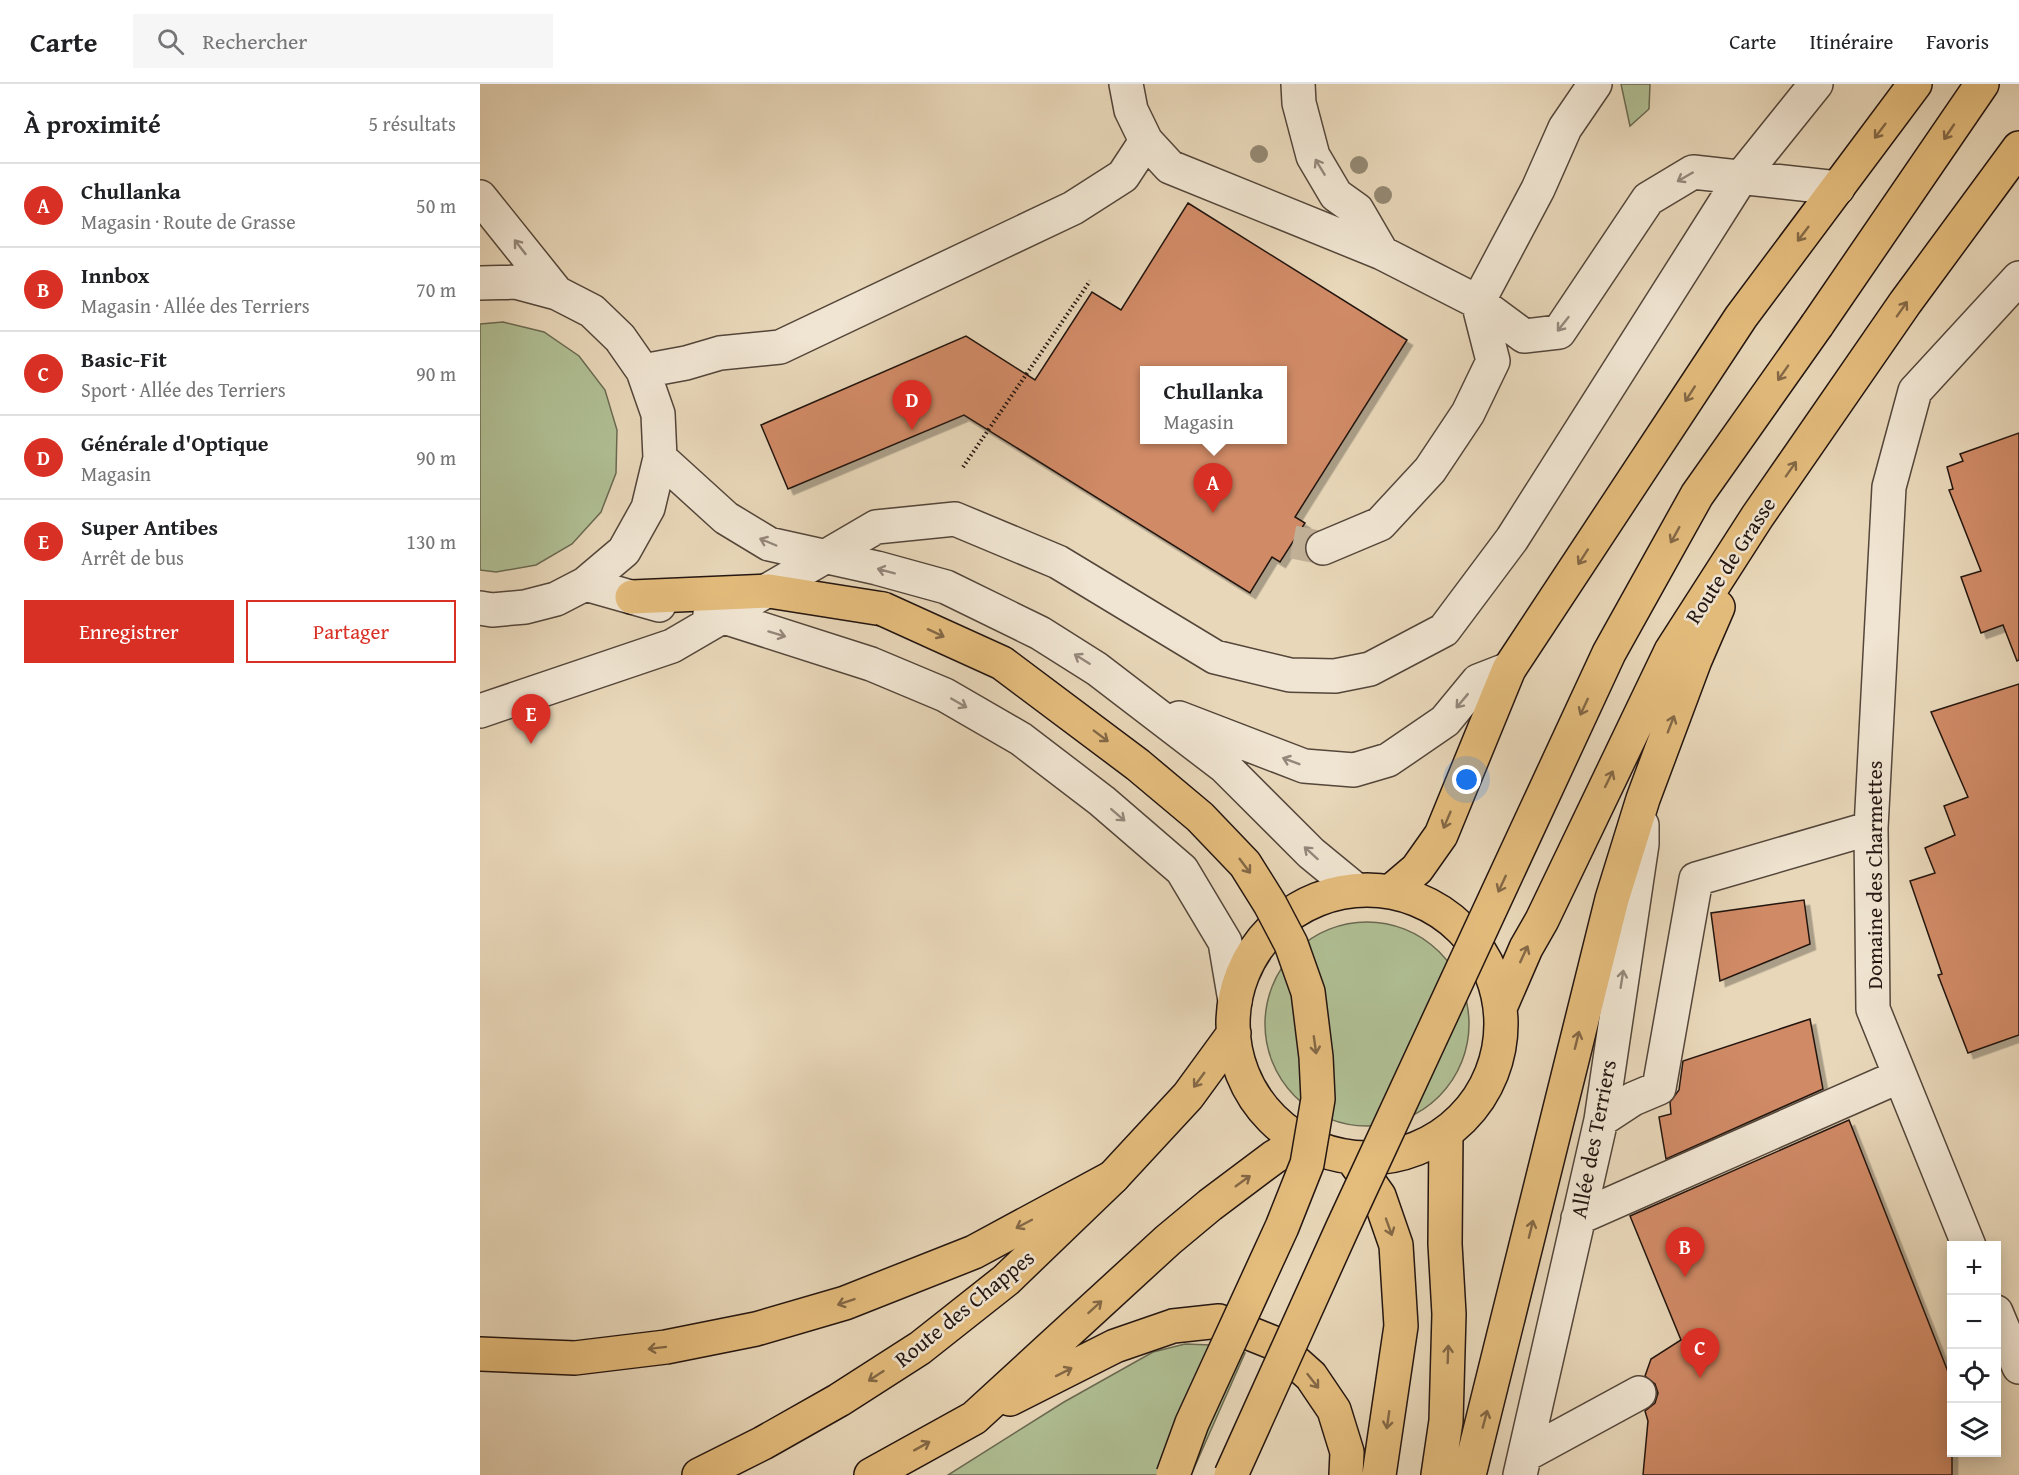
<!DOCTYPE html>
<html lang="fr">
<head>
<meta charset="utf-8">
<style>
  body { margin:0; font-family:"Gentium Book Plus",serif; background:#f6f6f6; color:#202124 }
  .controls { position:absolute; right:18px; bottom:18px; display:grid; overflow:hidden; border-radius:0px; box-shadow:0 3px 15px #0003 }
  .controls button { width:54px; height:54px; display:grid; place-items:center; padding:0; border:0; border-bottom:2px solid #e0e0e0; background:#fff; color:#202124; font:30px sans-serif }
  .you { position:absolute; left:987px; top:696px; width:21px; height:21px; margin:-15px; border:4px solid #fff; border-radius:50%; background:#1a73e8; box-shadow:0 0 0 9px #1a73e833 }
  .badge { display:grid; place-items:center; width:39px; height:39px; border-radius:50%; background:#d93025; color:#fff; font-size:20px; font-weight:700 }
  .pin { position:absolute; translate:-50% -50px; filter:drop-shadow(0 2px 3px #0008) }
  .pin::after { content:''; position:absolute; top:32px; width:21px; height:18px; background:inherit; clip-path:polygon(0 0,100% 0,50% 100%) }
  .popup { position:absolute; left:660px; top:282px; width:147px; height:78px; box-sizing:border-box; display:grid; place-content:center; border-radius:0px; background:#fff; filter:drop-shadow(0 2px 4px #0005); font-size:20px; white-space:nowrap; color:#757577 }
  .popup b { font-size:22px; color:#202124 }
  .popup::after { content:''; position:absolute; left:50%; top:100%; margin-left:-12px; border:12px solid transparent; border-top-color:#fff }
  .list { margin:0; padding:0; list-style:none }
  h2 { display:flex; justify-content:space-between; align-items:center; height:78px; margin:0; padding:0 24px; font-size:26px }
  h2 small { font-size:20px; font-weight:400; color:#757577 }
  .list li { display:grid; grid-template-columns:39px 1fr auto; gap:18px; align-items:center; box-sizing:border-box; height:84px; padding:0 24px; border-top:2px solid #e0e0e0 }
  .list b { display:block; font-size:22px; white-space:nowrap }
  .list p { margin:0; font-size:20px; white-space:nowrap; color:#757577 }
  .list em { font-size:20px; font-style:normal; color:#757577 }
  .actions { display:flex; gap:12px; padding:18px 24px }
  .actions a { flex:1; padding:14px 0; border:2px solid #d93025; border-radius:0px; text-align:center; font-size:21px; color:#d93025 }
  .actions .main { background:#d93025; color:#fff }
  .icon { flex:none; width:33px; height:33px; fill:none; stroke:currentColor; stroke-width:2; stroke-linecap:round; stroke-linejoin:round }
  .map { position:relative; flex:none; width:1539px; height:1391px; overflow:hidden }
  header { display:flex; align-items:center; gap:36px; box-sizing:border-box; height:84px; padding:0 30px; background:#fff; border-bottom:2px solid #e0e0e0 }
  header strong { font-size:28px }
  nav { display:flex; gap:33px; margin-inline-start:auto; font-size:21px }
  .search { width:420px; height:54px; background:#f6f6f6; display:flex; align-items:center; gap:15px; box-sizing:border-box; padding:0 21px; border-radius:0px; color:#757577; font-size:22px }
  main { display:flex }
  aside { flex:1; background:#fff }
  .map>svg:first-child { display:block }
  .green { fill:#b0bf94; stroke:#6a6a52; stroke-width:1.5 }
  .building { fill:#d08a66; stroke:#231510; stroke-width:1.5; fill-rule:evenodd; filter:url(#shadow) }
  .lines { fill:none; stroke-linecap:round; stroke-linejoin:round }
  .minor-tunnel { stroke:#c1b097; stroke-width:33; stroke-dasharray:33 16; stroke-linecap:butt }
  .minor-casing { stroke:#54463a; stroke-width:36 }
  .major-casing { stroke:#231510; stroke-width:36 }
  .highway-casing { stroke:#231510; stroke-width:36 }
  .path { stroke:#231510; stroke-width:4; stroke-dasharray:1.5 3; stroke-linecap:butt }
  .minor { stroke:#f0e5d2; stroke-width:33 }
  .major { stroke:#e4bc7c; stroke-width:33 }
  .highway { stroke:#e4bc7c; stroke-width:33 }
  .major-bridge-casing { stroke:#231510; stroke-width:36; stroke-linecap:butt }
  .major-bridge { stroke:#e4bc7c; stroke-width:33 }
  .tree { fill:#938872 }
  .oneway { stroke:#846846 }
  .oneway2 { stroke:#94877b }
  .labels { text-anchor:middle; stroke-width:5; stroke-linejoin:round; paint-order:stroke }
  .street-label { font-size:22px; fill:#231510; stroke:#f0e5d2 }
</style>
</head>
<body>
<header>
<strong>Carte</strong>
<div class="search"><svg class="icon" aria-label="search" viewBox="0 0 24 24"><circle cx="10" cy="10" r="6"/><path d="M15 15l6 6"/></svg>Rechercher</div>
<nav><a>Carte</a><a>Itinéraire</a><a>Favoris</a></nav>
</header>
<main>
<aside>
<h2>À proximité<small>5 résultats</small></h2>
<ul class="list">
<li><span class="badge">A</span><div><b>Chullanka</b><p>Magasin · Route de Grasse</p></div><em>50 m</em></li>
<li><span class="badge">B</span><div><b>Innbox</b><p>Magasin · Allée des Terriers</p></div><em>70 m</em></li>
<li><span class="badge">C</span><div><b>Basic-Fit</b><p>Sport · Allée des Terriers</p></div><em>90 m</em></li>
<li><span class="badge">D</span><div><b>Générale d'Optique</b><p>Magasin</p></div><em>90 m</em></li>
<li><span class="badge">E</span><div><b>Super Antibes</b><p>Arrêt de bus</p></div><em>130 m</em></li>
</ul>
<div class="actions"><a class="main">Enregistrer</a><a>Partager</a></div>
</aside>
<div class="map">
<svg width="1539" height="1391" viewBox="0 0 1539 1391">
  <defs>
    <filter id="shadow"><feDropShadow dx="5.5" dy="5.5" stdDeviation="0" flood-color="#0004"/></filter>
  </defs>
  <rect width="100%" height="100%" fill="#e8d7b9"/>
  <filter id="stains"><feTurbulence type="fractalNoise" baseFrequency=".00333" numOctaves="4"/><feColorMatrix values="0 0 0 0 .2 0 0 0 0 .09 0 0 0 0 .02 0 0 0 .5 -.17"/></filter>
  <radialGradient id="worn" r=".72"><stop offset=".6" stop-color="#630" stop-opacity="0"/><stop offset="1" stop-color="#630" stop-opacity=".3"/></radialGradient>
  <path class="green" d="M1141 0H1170L1169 25 1150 42Z
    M23 238 64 248 99 272 125 306 137 346 136 389 121 428 92 460 56 481 16 488 0 486V240Z
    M785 940a102 102 0 1 1 204 0a102 102 0 1 1-204 0Z
    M705 1260 731 1261 765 1269 711 1391H468L584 1318 673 1268Z"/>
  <path class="building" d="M708 119 927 256 815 433 825 439 800 478 792 473 770 509 484 331 308 405 281 341 486 252 555 296 612 208 641 226ZM664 286H802V356H664Z
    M1539 349V576L1537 577 1523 541 1501 549 1481 493 1501 487 1469 406 1473 405 1467 383 1483 377 1480 370Z
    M1539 600V951L1488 969 1458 891 1462 890 1430 797 1455 789 1445 764 1475 751 1464 722 1488 713 1451 628Z
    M1324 816 1330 860 1240 897 1231 829Z
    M1330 935 1343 1005 1186 1075 1179 1033 1191 1030 1190 1018 1199 1006 1203 977Z
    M1369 1036 1472 1298V1391H1163L1168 1337 1165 1327 1175 1319 1178 1309 1175 1300 1165 1292 1171 1275 1201 1256 1150 1132Z"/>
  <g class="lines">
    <path class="minor-tunnel" d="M813 458 843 464"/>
    <g class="minor-casing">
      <path id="minor" d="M646 0 651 26 666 57 690 83 902 169 998 218 1058 105 1085 44 1115 0
        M818 0 819 19 833 72 856 111 877 126 902 169
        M0 113 77 209
        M0 199 36 198 77 209 112 227 140 254 163 287 178 330 180 374 168 424 144 467 105 500 76 515 45 523 12 526 0 524
        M998 218 1044 252 1079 248 1168 115 1213 88 1358 104
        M163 287 206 279 240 269 300 263 593 124 643 92 666 57
        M180 374 246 434 289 460 397 484 466 503 560 549 617 585 745 683 831 769 876 806
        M843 464 900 440 950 386 988 329 1013 277 998 218
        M105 500 179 521
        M230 530 241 532 391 580 465 611 541 655 622 717 702 786 745 858 755 917
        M0 627 192 562 396 443 475 435 578 478 735 573 810 591 855 592 890 585 964 546 1032 455 1262 92 1336 0
        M699 634 824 682 874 686 908 676 965 637 998 597 1029 585
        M1121 1036 1153 1015 1179 1004 1216 795 1391 744
        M1098 1134 1420 992
        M1489 1162 1393 925 1391 744 1409 403 1435 307 1539 194
        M1516 1228 1539 1283
        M1045 1371 1159 1309
        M1040 1391 1121 1036 1162 760V741"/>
    </g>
    <g class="major-casing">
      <path id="major" d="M1337 241 1502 0
        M152 513 289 507 403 525
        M753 940a134 134 0 1 1 268 0a134 134 0 1 1-268 0Z
        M910 808 937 785 961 751 1029 585 1261 233 1435 0
        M1020 924 1046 864 1062 836 1191 567 1277 433 1425 219 1539 64
        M872 1074 899 1112 916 1161 921 1242 899 1391
        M530 1315 635 1262 693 1242 739 1237 794 1259 831 1292 854 1326 867 1368 866 1391
        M219 1391 283 1359 359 1316 440 1264 526 1196 633 1093 708 1012 754 949
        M391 1391 494 1334 688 1156 730 1121 794 1073 821 1057
        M958 1391 966 1337 969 1230 965 1160 966 1050
        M989 1391 1132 815 1163 715 1215 576 1238 523"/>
    </g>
    <g class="highway-casing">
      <path id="highway" d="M0 1270 95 1274 186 1263 276 1245 365 1219 494 1168 633 1093"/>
    </g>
    <path class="path" d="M483 383 610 197"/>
    <use href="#minor" class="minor"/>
    <use href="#major" class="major"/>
    <use href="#highway" class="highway"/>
    <g class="major-bridge-casing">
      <path id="major-bridge" d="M403 525 522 579 658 681 720 733 765 780 790 820 811 860 828 908 836 973 838 1015 827 1080 802 1143 712 1339 693 1391
        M751 1391 862 1145 1129 569 1217 411 1337 241"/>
    </g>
    <use href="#major-bridge" class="major-bridge"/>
  </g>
  <g class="tree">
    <circle cx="779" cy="70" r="9"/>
    <circle cx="879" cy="81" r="9"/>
    <circle cx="903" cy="111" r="9"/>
  </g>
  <defs><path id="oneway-shaft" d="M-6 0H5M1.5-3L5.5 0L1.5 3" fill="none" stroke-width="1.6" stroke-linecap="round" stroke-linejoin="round" transform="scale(1.5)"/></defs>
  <g class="oneway">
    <use href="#oneway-shaft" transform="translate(1400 47) rotate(127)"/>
    <use href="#oneway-shaft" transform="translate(1469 48) rotate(124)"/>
    <use href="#oneway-shaft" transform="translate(1323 150) rotate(127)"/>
    <use href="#oneway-shaft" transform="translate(1422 225) rotate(-55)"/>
    <use href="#oneway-shaft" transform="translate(1303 289) rotate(125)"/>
    <use href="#oneway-shaft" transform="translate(1210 310) rotate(123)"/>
    <use href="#oneway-shaft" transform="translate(1311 385) rotate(-55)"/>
    <use href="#oneway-shaft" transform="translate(1195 451) rotate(119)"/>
    <use href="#oneway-shaft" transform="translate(1103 473) rotate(123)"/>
    <use href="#oneway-shaft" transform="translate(456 549) rotate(25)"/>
    <use href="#oneway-shaft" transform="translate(1104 623) rotate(115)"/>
    <use href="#oneway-shaft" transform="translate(1191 640) rotate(-69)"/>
    <use href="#oneway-shaft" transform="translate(621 652) rotate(37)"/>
    <use href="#oneway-shaft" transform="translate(1129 695) rotate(-64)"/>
    <use href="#oneway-shaft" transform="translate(967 736) rotate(113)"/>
    <use href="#oneway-shaft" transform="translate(765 782) rotate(53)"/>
    <use href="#oneway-shaft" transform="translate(1022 800) rotate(115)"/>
    <use href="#oneway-shaft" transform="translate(1044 870) rotate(-65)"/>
    <use href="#oneway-shaft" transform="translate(1097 956) rotate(-76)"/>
    <use href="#oneway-shaft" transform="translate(835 961) rotate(82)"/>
    <use href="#oneway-shaft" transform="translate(719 996) rotate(126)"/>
    <use href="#oneway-shaft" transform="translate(763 1097) rotate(-36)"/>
    <use href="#oneway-shaft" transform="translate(544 1140) rotate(152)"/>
    <use href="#oneway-shaft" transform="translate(909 1143) rotate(70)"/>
    <use href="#oneway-shaft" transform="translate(1051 1145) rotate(-76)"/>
    <use href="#oneway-shaft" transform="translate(366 1218) rotate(161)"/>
    <use href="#oneway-shaft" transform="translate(615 1223) rotate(-42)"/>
    <use href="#oneway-shaft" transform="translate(177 1264) rotate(173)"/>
    <use href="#oneway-shaft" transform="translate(968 1270) rotate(-88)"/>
    <use href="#oneway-shaft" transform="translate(584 1288) rotate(-27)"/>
    <use href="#oneway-shaft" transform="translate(396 1292) rotate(147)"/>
    <use href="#oneway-shaft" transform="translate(833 1297) rotate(52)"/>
    <use href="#oneway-shaft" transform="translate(1005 1335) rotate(-75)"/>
    <use href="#oneway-shaft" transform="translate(908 1336) rotate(98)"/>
    <use href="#oneway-shaft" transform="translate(442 1362) rotate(-29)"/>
  </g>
  <g class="oneway2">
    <use href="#oneway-shaft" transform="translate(840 83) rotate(-121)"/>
    <use href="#oneway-shaft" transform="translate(1205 93) rotate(150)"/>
    <use href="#oneway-shaft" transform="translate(40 163) rotate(-128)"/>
    <use href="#oneway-shaft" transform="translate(1083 240) rotate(128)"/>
    <use href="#oneway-shaft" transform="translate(288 458) rotate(-157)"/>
    <use href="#oneway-shaft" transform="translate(406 487) rotate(-165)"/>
    <use href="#oneway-shaft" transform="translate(297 550) rotate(17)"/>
    <use href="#oneway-shaft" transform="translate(602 575) rotate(-148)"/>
    <use href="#oneway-shaft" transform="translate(982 617) rotate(130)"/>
    <use href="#oneway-shaft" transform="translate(479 619) rotate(30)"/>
    <use href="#oneway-shaft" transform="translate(811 677) rotate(-159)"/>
    <use href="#oneway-shaft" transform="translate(638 731) rotate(41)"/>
    <use href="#oneway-shaft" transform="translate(831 769) rotate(-138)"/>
    <use href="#oneway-shaft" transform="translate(1142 895) rotate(-81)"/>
  </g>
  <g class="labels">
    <g class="street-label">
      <text transform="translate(1250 476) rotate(-57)" y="8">Route de Grasse</text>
      <text transform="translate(1394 791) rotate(-90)" y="8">Domaine des Charmettes</text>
      <text transform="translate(1113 1055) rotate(-79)" y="8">Allée des Terriers</text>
      <text transform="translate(484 1224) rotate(-39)" y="8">Route des Chappes</text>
    </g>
  </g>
  <rect width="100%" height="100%" filter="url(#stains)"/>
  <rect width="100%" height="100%" fill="url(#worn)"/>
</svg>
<div class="controls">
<button>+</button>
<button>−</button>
<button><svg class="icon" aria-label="locate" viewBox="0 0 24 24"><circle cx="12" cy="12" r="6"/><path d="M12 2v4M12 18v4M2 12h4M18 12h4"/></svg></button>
<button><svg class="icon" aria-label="layers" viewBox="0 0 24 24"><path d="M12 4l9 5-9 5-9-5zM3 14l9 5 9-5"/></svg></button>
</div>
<div class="you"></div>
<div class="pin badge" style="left:733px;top:429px">A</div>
<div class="popup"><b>Chullanka</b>Magasin</div>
<div class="pin badge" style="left:1205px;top:1193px">B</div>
<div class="pin badge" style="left:1220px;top:1294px">C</div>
<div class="pin badge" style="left:432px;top:346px">D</div>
<div class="pin badge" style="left:51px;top:660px">E</div>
</div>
</main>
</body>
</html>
